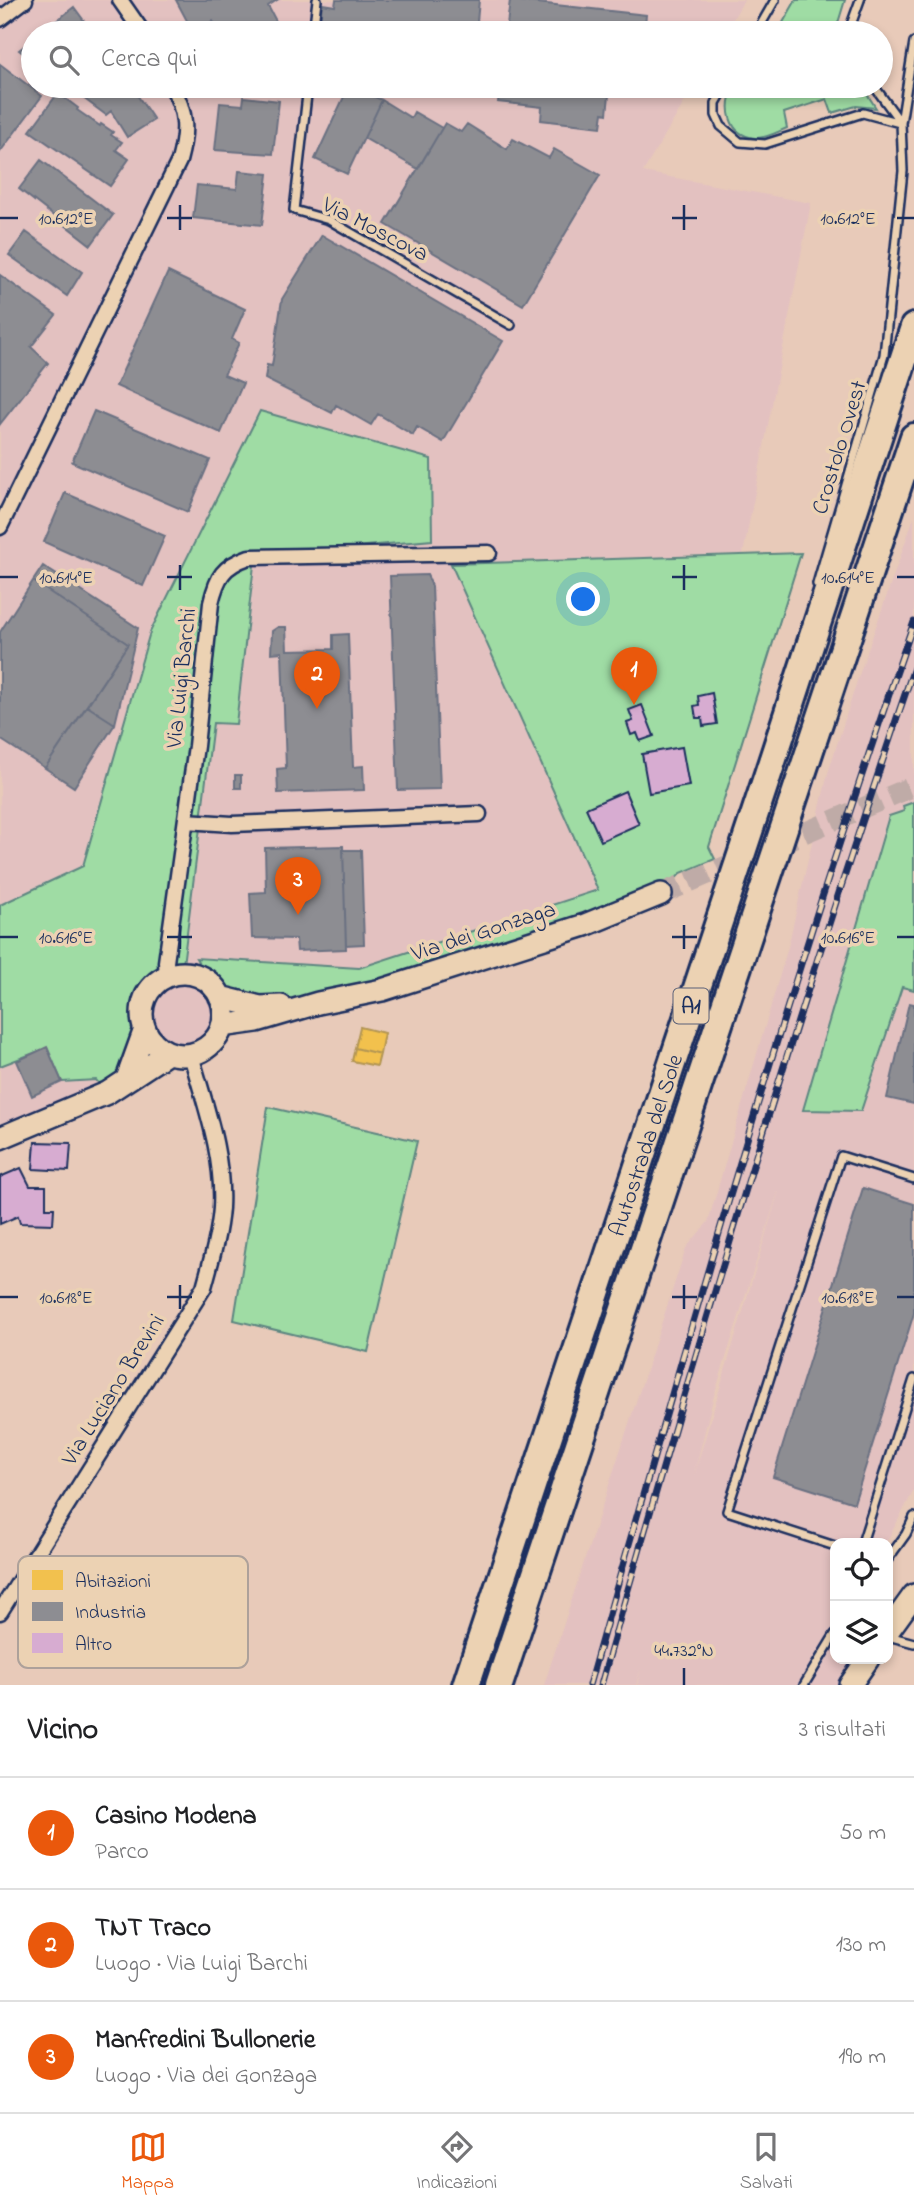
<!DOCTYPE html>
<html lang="it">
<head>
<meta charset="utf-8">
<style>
  body { margin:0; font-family:"Indie Flower",sans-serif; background:#f2f2f2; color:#202124 }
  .controls { position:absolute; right:21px; bottom:21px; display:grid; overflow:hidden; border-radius:14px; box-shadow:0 4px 10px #0003 }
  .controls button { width:63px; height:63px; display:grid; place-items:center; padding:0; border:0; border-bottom:2px solid #e0e0e0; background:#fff; color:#202124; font:35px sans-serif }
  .you { position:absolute; left:584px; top:600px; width:24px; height:24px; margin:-18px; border:5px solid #fff; border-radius:50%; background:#1a73e8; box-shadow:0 0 0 10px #1a73e833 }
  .badge { display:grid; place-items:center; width:46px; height:46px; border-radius:50%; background:#ea580c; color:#fff; font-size:23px; font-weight:700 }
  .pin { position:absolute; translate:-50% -58px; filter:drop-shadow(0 2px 4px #0008) }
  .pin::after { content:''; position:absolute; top:37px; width:24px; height:21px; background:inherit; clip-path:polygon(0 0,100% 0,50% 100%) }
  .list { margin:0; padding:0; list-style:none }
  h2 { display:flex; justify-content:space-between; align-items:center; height:91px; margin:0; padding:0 28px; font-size:30px }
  h2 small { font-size:23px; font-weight:400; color:#757577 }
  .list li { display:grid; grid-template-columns:46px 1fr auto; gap:21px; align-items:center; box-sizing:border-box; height:112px; padding:0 28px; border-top:2px solid #e0e0e0 }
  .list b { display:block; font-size:26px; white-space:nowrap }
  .list p { margin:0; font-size:23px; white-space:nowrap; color:#757577 }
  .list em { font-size:23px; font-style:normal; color:#757577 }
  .icon { flex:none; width:38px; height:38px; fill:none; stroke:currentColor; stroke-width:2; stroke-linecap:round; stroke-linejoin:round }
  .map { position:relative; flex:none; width:914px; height:1685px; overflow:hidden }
  .search { position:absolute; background:#fff; box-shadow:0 4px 10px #0003; left:21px; right:21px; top:21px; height:77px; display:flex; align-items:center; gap:18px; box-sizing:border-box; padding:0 24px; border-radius:38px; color:#757577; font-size:26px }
  .sheet { height:427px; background:#fff }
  nav { display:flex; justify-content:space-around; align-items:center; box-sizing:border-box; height:98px; border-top:2px solid #e0e0e0; background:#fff; font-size:19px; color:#757577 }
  nav a { display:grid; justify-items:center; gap:4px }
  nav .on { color:#ea580c }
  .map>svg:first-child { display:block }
  .built { fill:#e3c1c0; fill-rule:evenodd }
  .green { fill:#9fdca4; stroke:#5d8681; stroke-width:2 }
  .homes { fill:#f2c14e; stroke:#b29553; stroke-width:2 }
  .industry { fill:#8d8d92; stroke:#6b7182; stroke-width:2 }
  .building { fill:#d7acd1; stroke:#1b2f5e; stroke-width:2 }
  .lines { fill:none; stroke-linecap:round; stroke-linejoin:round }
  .secondary-tunnel { stroke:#bfaba7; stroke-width:21; stroke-dasharray:21 10; stroke-linecap:butt }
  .lane-casing { stroke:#1b2f5e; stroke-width:12 }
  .street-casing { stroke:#1b2f5e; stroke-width:19 }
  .secondary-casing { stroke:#1b2f5e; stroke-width:26 }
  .highway-casing { stroke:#1b2f5e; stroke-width:32 }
  .lane { stroke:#ecd2b3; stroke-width:7 }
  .street { stroke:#ecd2b3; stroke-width:14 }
  .secondary { stroke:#ecd2b3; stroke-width:21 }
  .highway { stroke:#ecd2b3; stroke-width:26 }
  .rail-casing { stroke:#1b2f5e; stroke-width:7 }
  .rail { stroke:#ecd2b3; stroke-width:4.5; stroke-dasharray:13; stroke-linecap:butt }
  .ticks { fill:none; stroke:#1b2f5e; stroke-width:2.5 }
  .labels { text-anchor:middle; stroke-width:7; stroke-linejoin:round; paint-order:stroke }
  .shield { fill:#ecd2b3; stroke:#5a6078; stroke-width:2 }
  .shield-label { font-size:21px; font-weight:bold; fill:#1b2f5e }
  .street-label { font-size:23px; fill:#1b2f5e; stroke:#ecd2b3 }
  .key { fill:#ecd2b3; stroke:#ada19a; stroke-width:2 }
  .key-label { font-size:19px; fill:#1b2f5e }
  .ticks-label { font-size:18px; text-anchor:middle; fill:#1b2f5e; stroke:#ecd2b3; stroke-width:7; stroke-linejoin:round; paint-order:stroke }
</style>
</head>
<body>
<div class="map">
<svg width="914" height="1685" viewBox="0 0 914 1685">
  <rect width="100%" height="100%" fill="#e8cab9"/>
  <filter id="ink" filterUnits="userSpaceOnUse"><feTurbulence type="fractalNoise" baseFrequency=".0143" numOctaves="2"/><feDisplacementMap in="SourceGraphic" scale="14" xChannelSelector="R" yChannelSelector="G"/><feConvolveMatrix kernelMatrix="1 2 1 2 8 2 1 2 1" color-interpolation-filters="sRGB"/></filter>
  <g filter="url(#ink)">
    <path class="built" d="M0 0H744L725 33H33V86H694L643 172 811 203 743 554 452 564 599 890 359 968 196 958 198 976 211 984 220 997 222 1026 217 1038 208 1046 191 1055 168 1053 127 1079 40 1108 0 1125Z
      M914 517V1490L886 1543H835V1659H878L863 1685H637L641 1668 636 1685H544L686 1248 708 1222 788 947 828 773 857 681ZM779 1189V1190L694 1475 713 1399Z"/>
    <path class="green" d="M796 0H845L835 33H777Z
      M734 86H862L876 108 856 106 832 113 827 99 784 113 787 128C777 132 765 139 755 138 727 135 724 106 734 86Z
      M260 411 431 459 432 540 255 556 236 724 213 723 182 973 167 977 151 989 142 1008 145 1029 107 1093 96 1080 62 1082 47 1048 0 1066V905L83 866 150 632Z
      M801 553 709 847 715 859 681 873 661 894 382 990 260 1007 211 984 196 958 359 968 598 890 451 564Z
      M914 802V990L902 987 861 1111 803 1110 889 816 904 811 903 806Z
      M268 1107 417 1141 368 1352 234 1320Z"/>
    <path class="homes" d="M360 1027 384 1033 380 1054 355 1048Z
      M355 1048 380 1054 377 1066 352 1061Z"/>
    <path class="industry" d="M176 0H277L268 6 277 23 258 33H220L213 21 193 32Z
      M336 0H479L476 33H319L322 4 335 6Z
      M510 0 646 15 644 33H506Z
      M74 7 93 33H41Z
      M33 39V61L19 50Z
      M0 64 42 96 0 152Z
      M67 86H131L154 120 127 137 111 111 106 115Z
      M349 86 382 100 347 174 315 159Z
      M500 86H610L607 114 603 113 601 127 541 120 542 107 498 102Z
      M58 93 78 108 77 110 100 126 101 124 113 132 111 135 122 142 116 150 129 159 110 186 30 131Z
      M244 97 279 101 273 154 215 150 220 103 243 105Z
      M382 100 411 118 414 112 442 128 418 169 364 138Z
      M445 123 461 132 467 124 507 149 513 139 549 158 554 149 600 175 523 305 385 224Z
      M41 160 113 215 91 245 19 189Z
      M239 171 268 174 262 225 193 218 197 185 237 189Z
      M26 232 82 272 67 296 9 255Z
      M322 235 503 341 443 442 417 427 413 435 378 414 371 425 336 405 332 413 265 379 267 365 272 366 282 299Z
      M168 272 245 309 232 339 239 343 224 375 243 383 221 433 116 386Z
      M0 275 56 315 31 347 48 363 0 424Z
      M94 411 210 460 188 512 72 462Z
      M65 493 165 536 143 586 44 542Z
      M43 566 138 628 115 724 87 706 128 644 33 581Z
      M427 575 432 586 440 789 398 790 390 576Z
      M33 581 128 644 45 768 0 739V632Z
      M278 627H286L287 650 333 649V635L348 634 353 767 363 766 364 790 278 793 277 769 286 768 282 652 271 653 272 631Z
      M87 706 115 724 74 787 45 768Z
      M235 775H241V788H235Z
      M343 846 346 949 297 951 296 939 252 938 250 893 266 892 265 848Z
      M343 850H361L364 944 346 945Z
      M909 1003 914 1004V1104L887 1098Z
      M47 1047 62 1082 32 1096 17 1061Z
      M863 1188 914 1204V1313L854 1503 773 1477Z"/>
    <path class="building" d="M712 693 717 724 703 726 702 718H696L694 706 699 705 698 696Z
      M642 705 654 736 640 741 637 733 631 735 627 723 633 721 629 710Z
      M682 747 689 786 649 793 642 754Z
      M625 791 639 824 601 841 586 808Z
      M35 1142 71 1143 69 1171 33 1169Z
      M21 1168 30 1186H46V1208H54L53 1224 20 1223 18 1216 0 1224V1177Z"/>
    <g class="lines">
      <path class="secondary-tunnel" d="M661 894 914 786"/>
      <g class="lane-casing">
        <path id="lane" d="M313 33 317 0
          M756 33 775 0
          M848 33 860 0
          M308 86 294 210 329 220 511 325
          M726 86 716 103V115L721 126 740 142 765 144 863 113 900 123
          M901 123 914 42
          M817 584 884 355 903 171 901 123 874 86
          M862 1543 914 1379
          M835 1546 727 1511 841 1156 914 1179
          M888 1559 906 1534 914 1517
          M888 1636 914 1643
          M804 1685 835 1634"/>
      </g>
      <g class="street-casing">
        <path id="street" d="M120 0 143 33
          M0 19 25 0
          M0 527 179 161C187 131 187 114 172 86
          M186 821 232 824 479 814
          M167 977 166 962 196 746 211 603C217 577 223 566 249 557L489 553
          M0 1612 204 1287C211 1261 219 1235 221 1208 224 1155 205 1105 191 1055"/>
      </g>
      <g class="secondary-casing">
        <path id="secondary" d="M142 1014a41 41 0 1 1 82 0a41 41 0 1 1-82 0Z
          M220 997 260 1007 281 1006
          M222 1026 257 1021 318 1003 382 990 585 925 661 894
          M127 1079 145 1029
          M0 1138 107 1093 168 1053
          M888 1631 914 1595
          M850 1685 868 1659"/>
      </g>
      <g class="highway-casing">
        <g id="highway">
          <path id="s1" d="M466 1685 768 774 914 327"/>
          <path d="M499 1685 914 437"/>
        </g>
      </g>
      <use href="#lane" class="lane"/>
      <use href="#street" class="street"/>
      <use href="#secondary" class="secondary"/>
      <use href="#highway" class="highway"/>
      <g class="rail-casing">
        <path id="rail" d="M589 1685C690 1328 792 971 914 622
          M601 1685C697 1343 799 1003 914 668"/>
      </g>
      <use href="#rail" class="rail"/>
    </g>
  </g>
  <path class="ticks" d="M180 205V230M684 205V230M0 218H18M167 218H192M672 218H697M897 218H914M180 565V590M684 565V590M0 577H18M167 577H192M672 577H697M897 577H914M180 925V949M684 925V949M0 937H18M167 937H192M672 937H697M897 937H914M180 1285V1309M684 1285V1309M0 1297H18M167 1297H192M672 1297H697M897 1297H914M684 1668V1685"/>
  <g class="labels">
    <rect class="shield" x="673.5" y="988.5" width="35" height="35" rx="5"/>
    <g class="shield-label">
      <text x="691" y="1013">A1</text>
    </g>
    <g class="street-label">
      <text transform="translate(376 228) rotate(27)" y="8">Via Moscova</text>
      <text transform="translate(838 447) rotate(-73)" y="8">Crostolo Ovest</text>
      <text transform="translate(180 678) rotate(-84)" y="8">Via Luigi Barchi</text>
      <text transform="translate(483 930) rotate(-18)" y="8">Via dei Gonzaga</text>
      <text dy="8" stroke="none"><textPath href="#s1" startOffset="569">Autostrada del Sole</textPath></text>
      <text transform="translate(112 1389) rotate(-58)" y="8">Via Luciano Brevini</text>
    </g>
  </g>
  <rect x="18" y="1556" width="230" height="112" rx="10" class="key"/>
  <rect x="32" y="1570" width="31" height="20" fill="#f2c14e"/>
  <rect x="32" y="1602" width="31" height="19" fill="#8d8d92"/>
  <rect x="32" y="1633" width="31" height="20" fill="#d7acd1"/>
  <g class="key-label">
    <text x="75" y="1587">Abitazioni</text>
    <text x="75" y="1618">Industria</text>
    <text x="75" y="1650">Altro</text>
  </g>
  <g class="ticks-label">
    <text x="848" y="224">10.612°E</text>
    <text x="66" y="224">10.612°E</text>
    <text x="66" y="583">10.614°E</text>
    <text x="848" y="583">10.614°E</text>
    <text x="848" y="943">10.616°E</text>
    <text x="66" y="943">10.616°E</text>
    <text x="848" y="1303">10.618°E</text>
    <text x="66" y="1303">10.618°E</text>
    <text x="684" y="1656">44.732°N</text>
  </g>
</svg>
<div class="controls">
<button><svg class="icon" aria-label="locate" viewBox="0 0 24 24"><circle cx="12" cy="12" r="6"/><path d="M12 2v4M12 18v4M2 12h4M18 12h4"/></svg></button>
<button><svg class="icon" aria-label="layers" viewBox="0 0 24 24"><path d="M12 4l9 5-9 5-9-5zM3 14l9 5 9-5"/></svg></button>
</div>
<div class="you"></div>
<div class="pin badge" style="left:634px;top:705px">1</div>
<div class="pin badge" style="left:317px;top:709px">2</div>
<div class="pin badge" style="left:298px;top:915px">3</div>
<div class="search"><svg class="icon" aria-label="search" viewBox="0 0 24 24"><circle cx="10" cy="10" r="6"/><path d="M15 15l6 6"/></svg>Cerca qui</div>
</div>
<section class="sheet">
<h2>Vicino<small>3 risultati</small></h2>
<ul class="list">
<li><span class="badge">1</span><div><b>Casino Modena</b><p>Parco</p></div><em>50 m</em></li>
<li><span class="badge">2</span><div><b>TNT Traco</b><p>Luogo · Via Luigi Barchi</p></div><em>130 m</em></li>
<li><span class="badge">3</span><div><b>Manfredini Bullonerie</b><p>Luogo · Via dei Gonzaga</p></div><em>190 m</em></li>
</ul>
</section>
<nav>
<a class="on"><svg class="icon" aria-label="map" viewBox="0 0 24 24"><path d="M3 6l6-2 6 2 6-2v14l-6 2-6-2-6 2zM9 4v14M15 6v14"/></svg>Mappa</a>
<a><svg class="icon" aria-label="directions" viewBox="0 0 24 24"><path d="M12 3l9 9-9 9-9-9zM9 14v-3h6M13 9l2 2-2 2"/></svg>Indicazioni</a>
<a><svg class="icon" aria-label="saved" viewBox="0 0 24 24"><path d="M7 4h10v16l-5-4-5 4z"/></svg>Salvati</a>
</nav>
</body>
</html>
